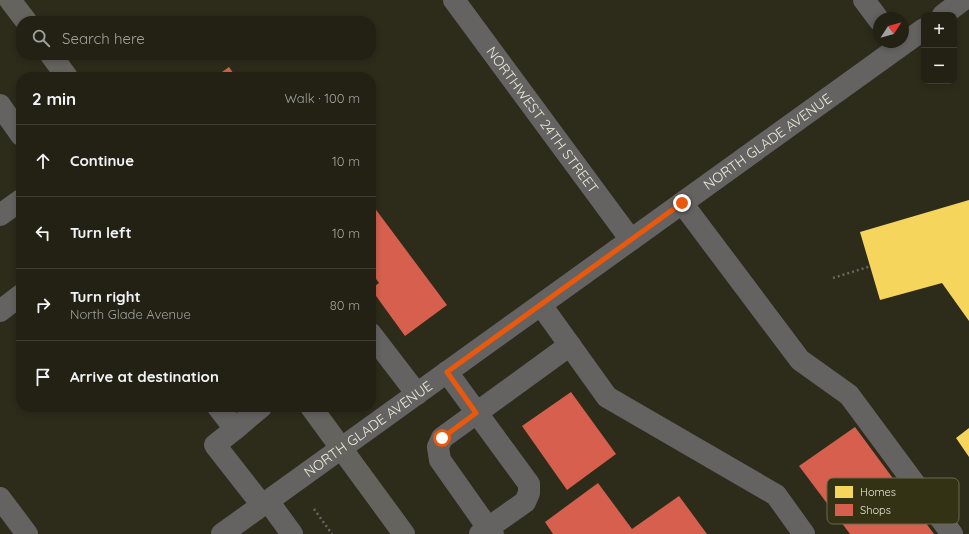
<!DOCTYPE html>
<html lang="en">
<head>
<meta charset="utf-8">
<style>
  body { margin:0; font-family:Quicksand,sans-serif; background:#2a291d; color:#f1f3f6 }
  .controls { position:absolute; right:12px; top:12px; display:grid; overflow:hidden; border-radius:8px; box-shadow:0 2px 6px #0003 }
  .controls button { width:36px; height:36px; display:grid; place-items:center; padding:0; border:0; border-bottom:1px solid #3f3e34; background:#222114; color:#f1f3f6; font:20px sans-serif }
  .compass { position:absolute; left:873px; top:12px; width:36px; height:36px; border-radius:50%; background:#222114; box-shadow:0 2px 6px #0003; rotate:54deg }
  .stop { position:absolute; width:12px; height:12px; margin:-9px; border:3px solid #ea580c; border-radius:50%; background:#fff }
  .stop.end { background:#ea580c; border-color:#fff; box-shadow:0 1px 4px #0008 }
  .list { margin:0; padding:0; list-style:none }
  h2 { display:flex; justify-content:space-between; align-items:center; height:52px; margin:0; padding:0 16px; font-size:17px }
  h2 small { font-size:13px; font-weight:400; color:#a2a3a0 }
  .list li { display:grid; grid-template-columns:26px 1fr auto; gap:12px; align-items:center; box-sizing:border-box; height:72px; padding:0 16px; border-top:1px solid #3f3e34 }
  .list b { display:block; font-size:15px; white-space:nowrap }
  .list p { margin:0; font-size:13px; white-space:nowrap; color:#a2a3a0 }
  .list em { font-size:13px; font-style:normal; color:#a2a3a0 }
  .icon { flex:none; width:22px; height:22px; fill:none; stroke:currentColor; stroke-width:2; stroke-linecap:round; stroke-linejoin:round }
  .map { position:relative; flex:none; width:969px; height:534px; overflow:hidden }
  .search { position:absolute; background:#222114; box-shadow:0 2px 6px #0003; left:16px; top:16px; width:360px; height:44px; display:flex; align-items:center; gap:10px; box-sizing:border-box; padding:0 14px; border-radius:16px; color:#a2a3a0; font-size:15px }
  .panel { position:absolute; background:#222114; box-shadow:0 2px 6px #0003; left:16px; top:72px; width:360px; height:340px; border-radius:16px }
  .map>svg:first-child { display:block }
  .homes { fill:#f6d55c }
  .shops { fill:#d6604d }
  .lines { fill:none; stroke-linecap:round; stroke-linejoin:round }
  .path { stroke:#686763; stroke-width:2.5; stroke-dasharray:2 3; stroke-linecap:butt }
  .minor { stroke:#656362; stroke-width:22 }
  .major { stroke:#64635e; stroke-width:22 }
  .route { stroke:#ea580c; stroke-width:5 }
  .labels { text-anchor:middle; stroke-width:4; stroke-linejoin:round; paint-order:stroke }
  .street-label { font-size:14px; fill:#e9e9d7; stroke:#343214 }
  .key { fill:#343214; stroke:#6a694e; stroke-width:1 }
  .key-label { font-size:11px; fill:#e9e9d7 }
</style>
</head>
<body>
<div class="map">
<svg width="969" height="534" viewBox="0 0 969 534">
  <rect width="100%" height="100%" fill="#2d2c1b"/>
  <path class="homes" d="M969 200V321L942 283 880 300 860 232Z
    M969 428V457L956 438Z"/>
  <path class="shops" d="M229 67 236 77H215Z
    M371 203 447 305 405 336 371 289 379 283 371 272Z
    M571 392 616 454 567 490 522 426Z
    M855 427 934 534H850L799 466Z
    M598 483 632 529 679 496 707 534H553L545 522Z"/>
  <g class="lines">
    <path class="path" d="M833 278 871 266
      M314 509 332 534"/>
    <g class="minor">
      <path id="s1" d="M454 0 631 240"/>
      <path d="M864 0 879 20"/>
      <path d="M943 15 963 0"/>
      <path d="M0 105 21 135"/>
      <path d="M682 203 800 360 849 395 952 534"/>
      <path d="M0 215 21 200"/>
      <path d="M541 305 607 397 776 495 804 534"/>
      <path d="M0 311 21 295"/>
      <path d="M371 334 417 394"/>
      <path d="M447 372 529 484V493L525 502 488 528 493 534"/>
      <path d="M218 407 235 429 261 407"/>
      <path d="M235 429 215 445 262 505"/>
      <path d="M0 498 27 534"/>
      <path d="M268 501 292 534"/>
      <path id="s2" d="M222 534 924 29"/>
      <path d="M480 534 488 528 440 460 438 447 442 438 570 345"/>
    </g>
    <path class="major" d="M10 0 26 21
      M51 55 67 77
      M311 407 404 534"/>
  </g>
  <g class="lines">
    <path class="route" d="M442 438 476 413 447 372 682 203"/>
  </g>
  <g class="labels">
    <g class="street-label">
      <text dy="5" stroke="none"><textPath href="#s1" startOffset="149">NORTHWEST 24TH STREET</textPath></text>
      <text dy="5" stroke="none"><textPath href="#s2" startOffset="672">NORTH GLADE AVENUE</textPath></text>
      <text dy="5" stroke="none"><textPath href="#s2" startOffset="180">NORTH GLADE AVENUE</textPath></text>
    </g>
  </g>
  <rect x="827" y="478" width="132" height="46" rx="6" class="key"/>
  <rect x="835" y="486" width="18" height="12" fill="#f6d55c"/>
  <rect x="835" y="504" width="18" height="12" fill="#d6604d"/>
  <g class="key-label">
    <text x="860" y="496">Homes</text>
    <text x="860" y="514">Shops</text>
  </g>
</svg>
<div class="controls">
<button>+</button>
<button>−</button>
</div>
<svg class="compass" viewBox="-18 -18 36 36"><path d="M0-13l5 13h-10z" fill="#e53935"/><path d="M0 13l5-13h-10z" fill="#a2a3a0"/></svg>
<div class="stop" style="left:442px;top:438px"></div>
<div class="stop end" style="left:682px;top:203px"></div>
<div class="search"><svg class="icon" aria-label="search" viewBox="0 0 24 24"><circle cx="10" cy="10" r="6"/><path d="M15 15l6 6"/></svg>Search here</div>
<section class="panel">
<h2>2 min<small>Walk · 100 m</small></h2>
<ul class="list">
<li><svg class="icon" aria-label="ahead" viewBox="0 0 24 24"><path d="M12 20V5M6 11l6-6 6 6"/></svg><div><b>Continue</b></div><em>10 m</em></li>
<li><svg class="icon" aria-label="left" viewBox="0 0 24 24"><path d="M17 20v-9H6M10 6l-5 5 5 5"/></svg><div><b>Turn left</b></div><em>10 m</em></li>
<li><svg class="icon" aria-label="right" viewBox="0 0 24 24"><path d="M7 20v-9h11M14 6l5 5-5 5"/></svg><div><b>Turn right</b><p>North Glade Avenue</p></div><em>80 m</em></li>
<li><svg class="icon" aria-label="arrive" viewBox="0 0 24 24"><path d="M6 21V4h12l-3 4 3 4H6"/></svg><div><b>Arrive at destination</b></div></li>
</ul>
</section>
</div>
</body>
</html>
